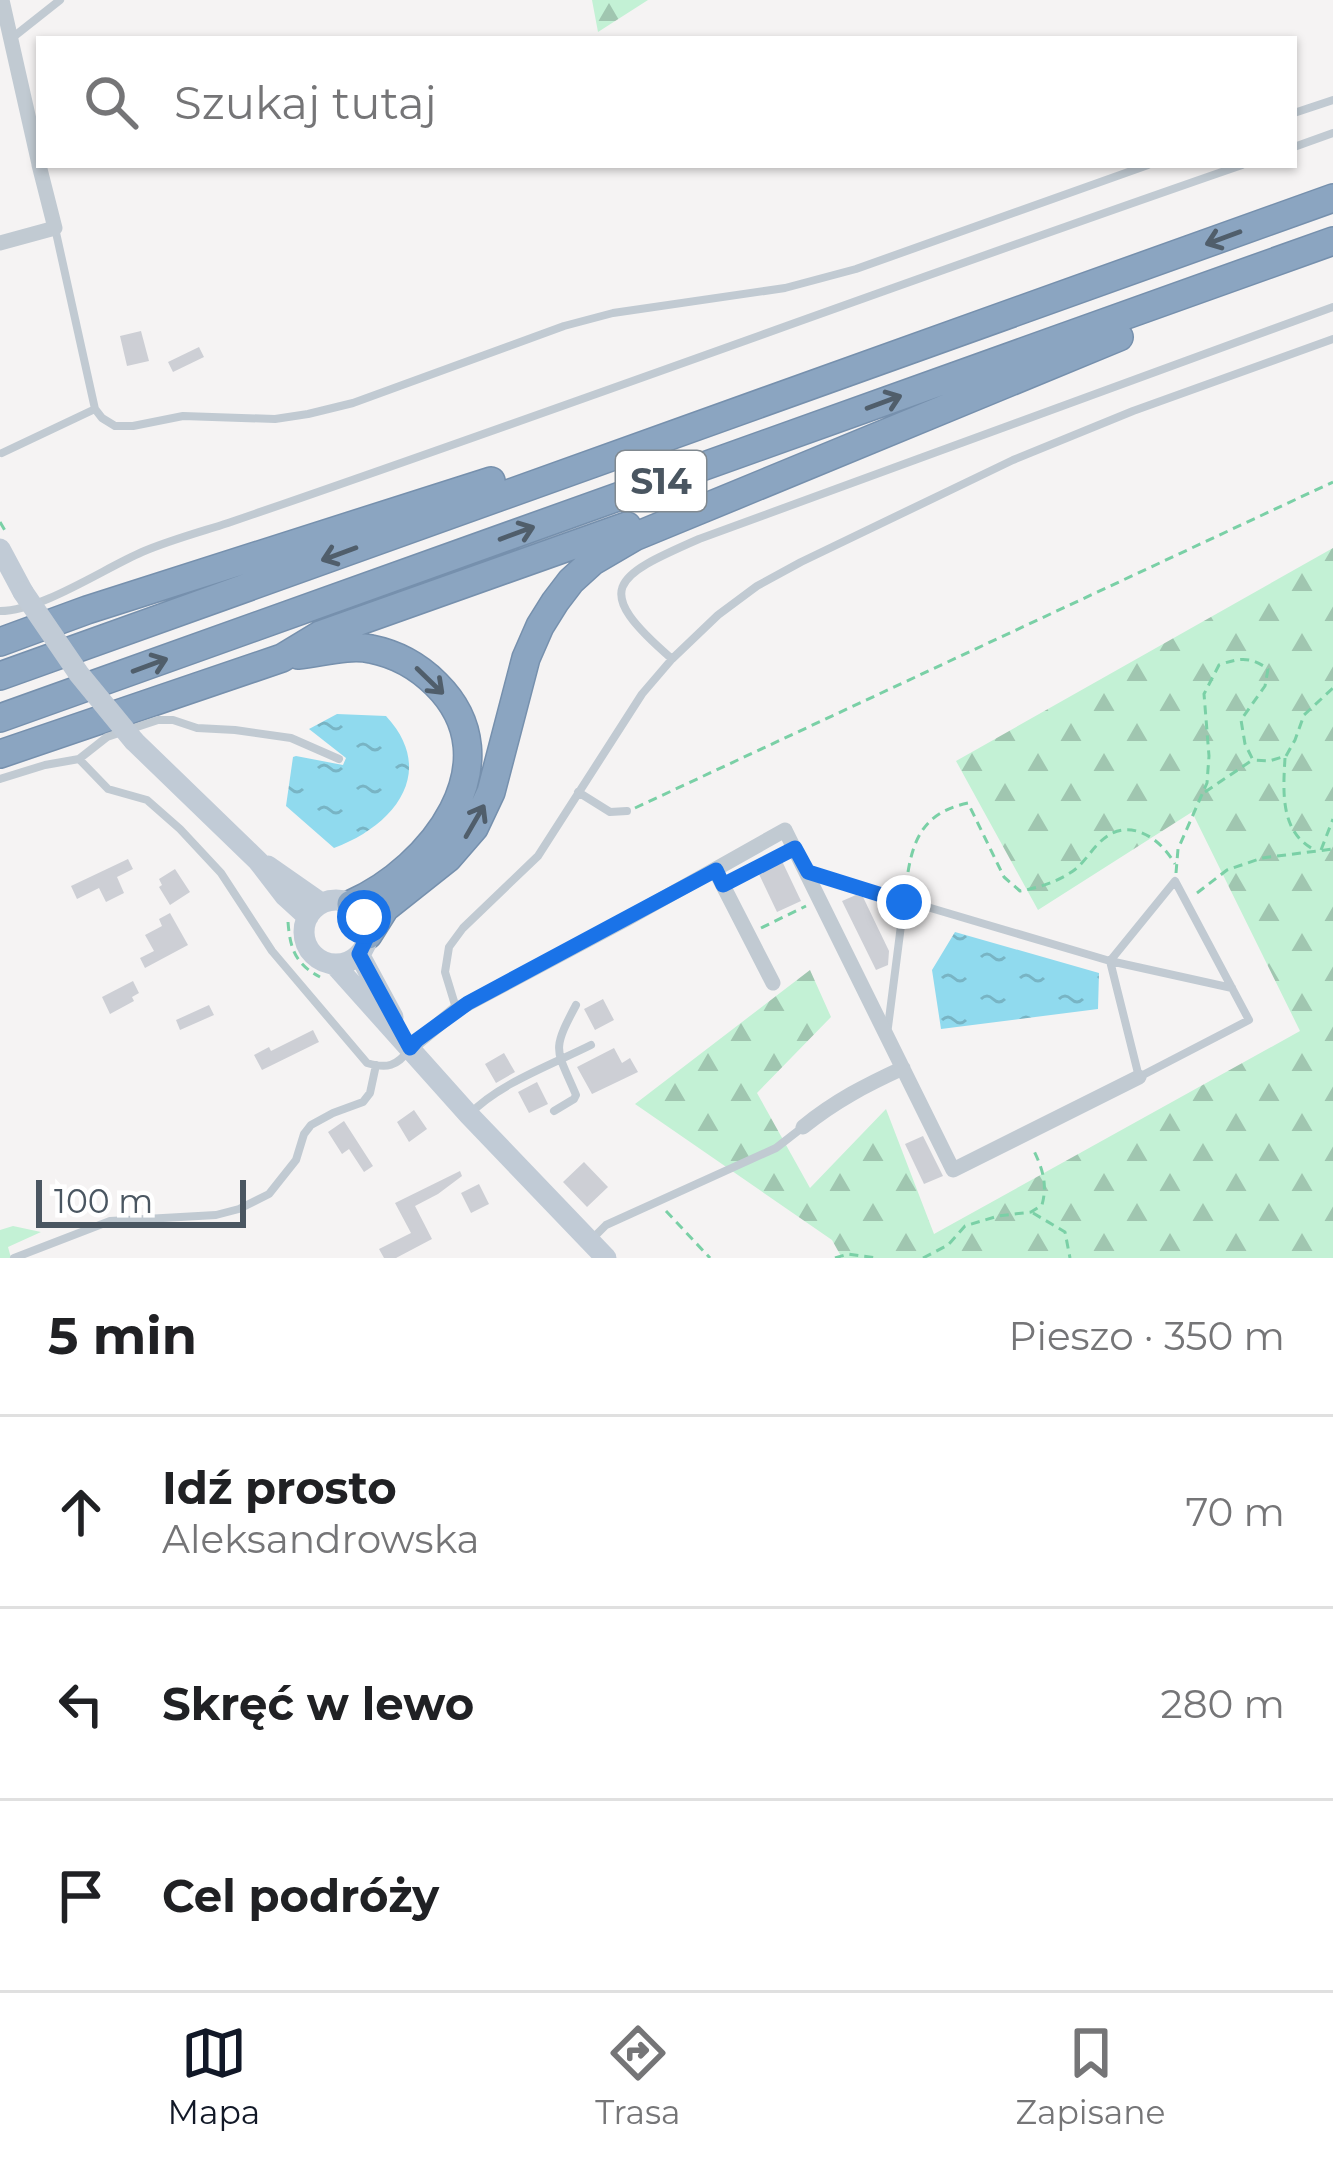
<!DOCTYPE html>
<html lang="pl">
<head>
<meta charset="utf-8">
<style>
  body { margin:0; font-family:Montserrat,sans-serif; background:#f2f2f2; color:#202124 }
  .scale { position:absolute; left:36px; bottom:30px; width:210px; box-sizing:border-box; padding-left:12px; border:6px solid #4a5661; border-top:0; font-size:33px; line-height:42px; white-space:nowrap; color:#4a5661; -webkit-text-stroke:9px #fff; paint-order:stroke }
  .stop { position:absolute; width:36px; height:36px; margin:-27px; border:9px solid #1a73e8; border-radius:50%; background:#fff }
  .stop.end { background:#1a73e8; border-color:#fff; box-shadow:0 3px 12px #0008 }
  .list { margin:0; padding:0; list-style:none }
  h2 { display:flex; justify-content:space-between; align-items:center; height:156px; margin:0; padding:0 48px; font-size:51px }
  h2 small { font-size:39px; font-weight:400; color:#757577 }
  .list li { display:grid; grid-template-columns:78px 1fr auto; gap:36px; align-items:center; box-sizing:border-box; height:192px; padding:0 48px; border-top:3px solid #e0e0e0 }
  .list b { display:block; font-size:45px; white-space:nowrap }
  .list p { margin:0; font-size:39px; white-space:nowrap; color:#757577 }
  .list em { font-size:39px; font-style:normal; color:#757577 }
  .icon { flex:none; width:66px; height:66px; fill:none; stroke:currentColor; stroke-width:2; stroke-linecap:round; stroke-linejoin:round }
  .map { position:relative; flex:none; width:1333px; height:1258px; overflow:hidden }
  .search { position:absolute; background:#fff; box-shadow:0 3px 9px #0004; left:36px; right:36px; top:36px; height:132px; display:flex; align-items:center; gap:30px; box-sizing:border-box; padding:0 42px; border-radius:0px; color:#757577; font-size:45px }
  .sheet { height:732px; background:#fff }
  nav { display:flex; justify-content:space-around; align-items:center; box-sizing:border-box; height:168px; border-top:3px solid #e0e0e0; background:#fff; font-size:33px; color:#757577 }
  nav a { display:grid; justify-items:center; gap:6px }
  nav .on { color:#111827 }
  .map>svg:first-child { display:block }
  .forest { fill:url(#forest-firs) }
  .water { fill:url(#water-ripples) }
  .building { fill:#cdcfd5 }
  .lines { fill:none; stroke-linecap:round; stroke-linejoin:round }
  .motorway-casing { stroke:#7690ad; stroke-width:30 }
  .path { stroke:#7ad0a6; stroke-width:3; stroke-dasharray:9 6; stroke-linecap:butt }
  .service { stroke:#c1cad2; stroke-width:8 }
  .minor { stroke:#c1cad2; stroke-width:15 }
  .secondary { stroke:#c1cbd6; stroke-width:21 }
  .motorway { stroke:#8ba5c1; stroke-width:27 }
  .secondary-bridge { stroke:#c1cbd6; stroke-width:21 }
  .oneway { stroke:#505e6b }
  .route { stroke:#1a73e8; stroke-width:15 }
  .labels { text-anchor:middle; stroke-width:10; stroke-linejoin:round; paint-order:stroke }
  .shield { fill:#fff; stroke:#808990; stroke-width:3 }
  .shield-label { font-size:36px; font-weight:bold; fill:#4a5661 }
</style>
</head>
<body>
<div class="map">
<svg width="1333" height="1258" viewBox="0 0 1333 1258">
  <defs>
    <pattern id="forest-firs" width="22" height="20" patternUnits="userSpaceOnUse" patternTransform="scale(3)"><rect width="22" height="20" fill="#c3f1d5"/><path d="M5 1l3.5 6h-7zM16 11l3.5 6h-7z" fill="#a0c6b0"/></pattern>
    <pattern id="water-ripples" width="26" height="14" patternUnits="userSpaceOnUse" patternTransform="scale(3)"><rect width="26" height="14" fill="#90daee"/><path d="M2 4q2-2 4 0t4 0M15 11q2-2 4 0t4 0" fill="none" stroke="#78b4c4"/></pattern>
  </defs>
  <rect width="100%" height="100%" fill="#f5f3f3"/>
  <path class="forest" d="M592 0H648L598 32Z
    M1333 548V1258H842L832 1240 635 1104 810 970 831 1017 757 1093 810 1188 886 1109 934 1234 1300 1031 1192 812 1038 910 956 761Z
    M13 1226 41 1232 8 1247 11 1258H0V1230Z"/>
  <path class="water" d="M337 714 386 716C438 772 394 826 334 848L286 806 293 757 296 756 343 765 346 758 309 729Z
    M955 932 1099 973 1098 1009 941 1029 932 970Z"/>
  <path class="building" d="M141 331 149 361 127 366 120 336Z
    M199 347 204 357 173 372 168 362Z
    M128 859 133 869 117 877 124 893 106 902 99 888 77 899 71 886Z
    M782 861 801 901 777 912 758 872Z
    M175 869 190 892 170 905 159 887 162 885 159 879Z
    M856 895 863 897 889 951 888 965 876 970 842 901Z
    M170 913 188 945 145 968 140 958 154 951 145 935 162 926 159 919Z
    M133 981 139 993 132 997 134 1001 110 1014 102 997Z
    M603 999 614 1020 595 1030 584 1009Z
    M209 1005 214 1015 180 1030 176 1020Z
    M313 1030 319 1042 262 1070 254 1055 269 1047 271 1051Z
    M614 1048 622 1063 630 1058 638 1072 592 1094 577 1067Z
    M504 1053 515 1072 496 1083 485 1064Z
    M537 1082 548 1104 529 1113 518 1092Z
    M414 1110 427 1129 409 1142 397 1122Z
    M344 1121 373 1166 364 1172 349 1149 342 1154 328 1132Z
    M923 1136 943 1176 924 1184 905 1144Z
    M584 1162 608 1187 587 1207 563 1182Z
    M460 1171 462 1176 438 1194 415 1206 432 1239 396 1258H384L379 1249 411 1233 395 1203Z
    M479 1184 489 1204 471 1213 461 1193Z"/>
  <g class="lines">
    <g class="motorway-casing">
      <path id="motorway" d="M0 642 87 610 491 481
        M298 655C320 653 349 644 371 649 396 654 418 666 436 684 515 762 431 869 351 904
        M0 676 1333 198
        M0 718 1333 241
        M0 754 282 658 320 635 627 526
        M368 935 385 908 448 858 474 828 491 792 526 658 540 626 555 602 571 581 593 561 634 537 1119 337"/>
    </g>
    <path class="path" d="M0 522 7 534
      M1285 758C1283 792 1280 833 1315 850
      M1205 792 1251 761
      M635 808 1333 482
      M1321 850 1333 819
      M1176 873 1178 849 1207 783 1209 756 1204 694 1219 665C1239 658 1250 656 1268 669L1265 686 1241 720 1245 744 1253 760 1269 761 1286 756 1295 740 1304 715 1333 688
      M735 879 780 856
      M906 887C911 844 920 813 968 803L1004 877 1020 891C1038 888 1057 882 1073 871 1083 864 1090 852 1099 843 1126 815 1159 836 1175 864
      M1197 893 1227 870 1262 858 1333 849
      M288 922C290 948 295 964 320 977
      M761 928 806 906
      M666 1211 710 1258
      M1033 1213 1065 1232 1070 1258
      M835 1258 848 1254 877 1258
      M923 1258 948 1245 965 1226 998 1216 1031 1212 1042 1205C1048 1183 1042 1167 1032 1147"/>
    <path class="service" d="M12 38 60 0
      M1294 113 1333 100
      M1294 147 1333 133
      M55 228 95 409 102 418 115 426H133L183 416 275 419 308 414 353 403 564 326 613 313 785 288 856 269 1148 165
      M2 453 95 409
      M0 611C41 611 103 569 142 552 170 540 200 532 228 523 567 407 903 282 1242 165
      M672 659C591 589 612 577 699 539L1333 307
      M79 759 108 789 147 800 180 829 221 873 272 951 367 1063C387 1069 397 1066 409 1050
      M0 779 45 765 79 759 107 737 158 720H173L197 728 235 730 291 738 339 759
      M578 792 610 812 627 811
      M809 872 1110 961 1232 988
      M1175 881 1249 1020 1139 1077 1110 961Z
      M456 1008 445 972 449 947 463 928 538 856 642 694 672 659 718 615 757 586 801 562 1013 460 1133 411 1333 339
      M888 1027 904 902
      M554 1111 574 1099 576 1095C556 1048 551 1052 576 1005
      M470 1114C498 1084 553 1064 591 1045
      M591 1240 606 1225 776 1148 803 1127
      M14 1258 110 1221 216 1215 239 1209 269 1194 296 1160 304 1134 311 1125 333 1113 363 1102 370 1093 376 1065"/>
    <path class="minor" d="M2 0 39 164
      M0 243 55 228 39 165
      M715 870 773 983
      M410 1048 456 1010 625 920 785 830 953 1170 1139 1077
      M803 1127C835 1101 866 1085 903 1068"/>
    <path class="secondary" d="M0 549 23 592
      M134 741 258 861 285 896 308 917
      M268 866 321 903
      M304 932a32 32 0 1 1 64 0a32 32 0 1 1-64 0Z
      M359 954 393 1017
      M334 964 469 1115 606 1258"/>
    <use href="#motorway" class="motorway"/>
    <path class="secondary-bridge" d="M23 592 79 674 134 741"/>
  </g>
  <defs><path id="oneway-shaft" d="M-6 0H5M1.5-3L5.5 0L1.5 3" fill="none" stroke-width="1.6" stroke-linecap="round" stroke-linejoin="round" transform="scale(3)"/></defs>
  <g class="oneway">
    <use href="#oneway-shaft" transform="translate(1223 238) rotate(160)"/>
    <use href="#oneway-shaft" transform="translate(884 402) rotate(-20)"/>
    <use href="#oneway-shaft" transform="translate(517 533) rotate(-20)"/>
    <use href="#oneway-shaft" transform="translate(339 554) rotate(160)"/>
    <use href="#oneway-shaft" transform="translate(150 665) rotate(-20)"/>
    <use href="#oneway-shaft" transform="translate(430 681) rotate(44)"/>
    <use href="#oneway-shaft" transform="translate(475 821) rotate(-60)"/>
  </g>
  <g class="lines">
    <path class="route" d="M364 917 368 935 359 954 410 1048 417 1040 468 1003 716 870 723 885 795 848 808 872 904 902"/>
  </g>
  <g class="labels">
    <rect class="shield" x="616" y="451" width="90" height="60" rx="9"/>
    <g class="shield-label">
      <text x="661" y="494">S14</text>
    </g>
  </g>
</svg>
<div class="scale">100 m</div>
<div class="stop" style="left:364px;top:917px"></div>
<div class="stop end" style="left:904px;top:902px"></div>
<div class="search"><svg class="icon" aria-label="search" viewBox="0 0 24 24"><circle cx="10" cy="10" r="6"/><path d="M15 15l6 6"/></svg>Szukaj tutaj</div>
</div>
<section class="sheet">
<h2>5 min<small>Pieszo · 350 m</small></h2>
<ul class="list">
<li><svg class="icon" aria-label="ahead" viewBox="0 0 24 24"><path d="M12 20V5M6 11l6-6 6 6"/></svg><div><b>Idź prosto</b><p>Aleksandrowska</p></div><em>70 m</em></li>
<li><svg class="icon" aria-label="left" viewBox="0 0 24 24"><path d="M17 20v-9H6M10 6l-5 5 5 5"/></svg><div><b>Skręć w lewo</b></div><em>280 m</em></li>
<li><svg class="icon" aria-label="arrive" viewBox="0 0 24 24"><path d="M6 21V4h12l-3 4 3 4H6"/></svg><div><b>Cel podróży</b></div></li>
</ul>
</section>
<nav>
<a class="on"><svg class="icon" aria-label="map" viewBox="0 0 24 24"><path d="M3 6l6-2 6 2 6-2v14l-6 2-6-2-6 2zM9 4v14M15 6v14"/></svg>Mapa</a>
<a><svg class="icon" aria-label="directions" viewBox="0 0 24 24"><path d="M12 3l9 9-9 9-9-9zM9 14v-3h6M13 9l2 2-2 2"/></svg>Trasa</a>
<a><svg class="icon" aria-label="saved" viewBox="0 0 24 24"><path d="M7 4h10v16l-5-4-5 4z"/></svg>Zapisane</a>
</nav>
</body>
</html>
